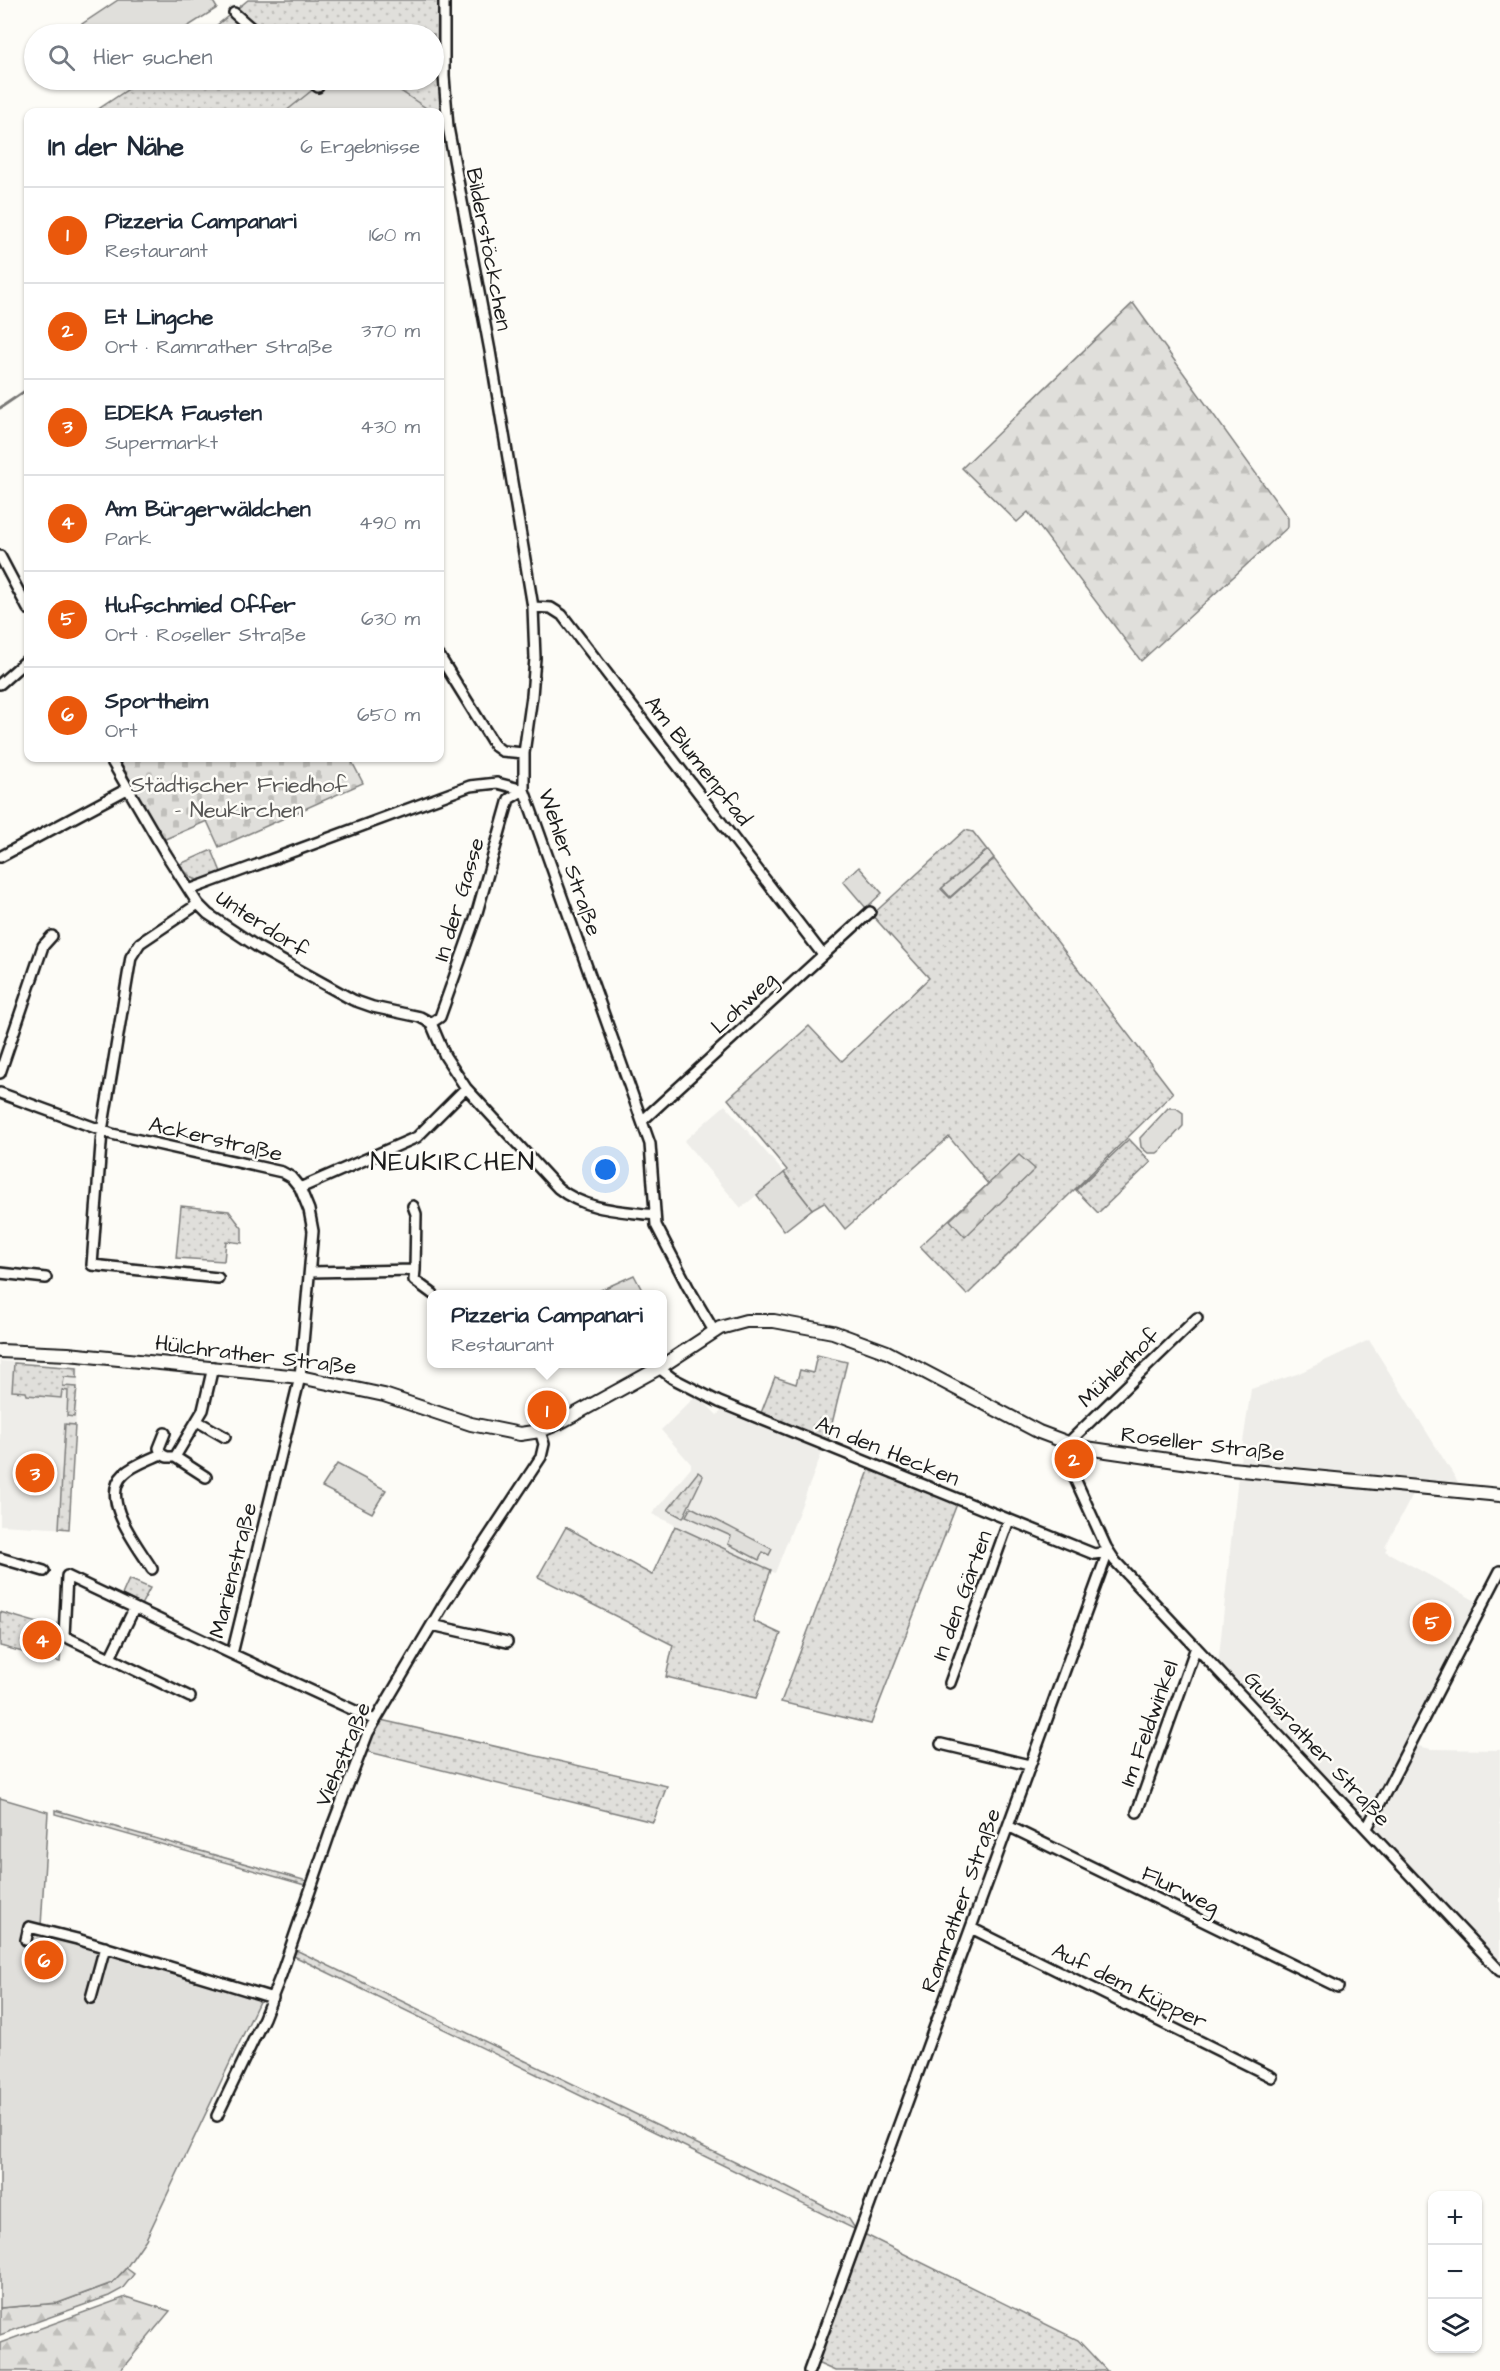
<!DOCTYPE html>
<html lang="de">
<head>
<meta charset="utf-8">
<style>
  body { margin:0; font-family:"Architects Daughter",sans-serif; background:#f2f2f3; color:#1f2937 }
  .controls { position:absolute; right:18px; bottom:18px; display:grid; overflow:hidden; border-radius:12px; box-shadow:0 2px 4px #0004 }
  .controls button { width:54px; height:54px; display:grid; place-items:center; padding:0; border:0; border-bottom:2px solid #e0e1e3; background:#fff; color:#1f2937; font:30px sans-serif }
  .you { position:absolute; left:606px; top:1170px; width:21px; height:21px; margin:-15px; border:4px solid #fff; border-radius:50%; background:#1a73e8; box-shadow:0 0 0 9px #1a73e833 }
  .badge { display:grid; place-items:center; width:39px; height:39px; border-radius:50%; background:#ea580c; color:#fff; font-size:20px; font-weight:700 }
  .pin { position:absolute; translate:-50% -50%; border:3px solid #fff; box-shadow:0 2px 6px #0006 }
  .popup { position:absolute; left:427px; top:1290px; width:240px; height:78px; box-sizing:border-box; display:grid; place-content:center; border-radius:12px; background:#fff; filter:drop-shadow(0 2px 4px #0005); font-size:20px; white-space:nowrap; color:#747a83 }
  .popup b { font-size:22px; color:#1f2937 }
  .popup::after { content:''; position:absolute; left:50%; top:100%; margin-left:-12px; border:12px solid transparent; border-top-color:#fff }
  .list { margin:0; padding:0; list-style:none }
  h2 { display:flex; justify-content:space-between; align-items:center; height:78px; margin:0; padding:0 24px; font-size:26px }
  h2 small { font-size:20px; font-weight:400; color:#747a83 }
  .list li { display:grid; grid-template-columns:39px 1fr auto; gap:18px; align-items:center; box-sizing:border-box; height:96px; padding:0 24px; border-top:2px solid #e0e1e3 }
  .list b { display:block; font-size:22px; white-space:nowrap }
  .list p { margin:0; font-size:20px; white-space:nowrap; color:#747a83 }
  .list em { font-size:20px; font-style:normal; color:#747a83 }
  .icon { flex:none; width:33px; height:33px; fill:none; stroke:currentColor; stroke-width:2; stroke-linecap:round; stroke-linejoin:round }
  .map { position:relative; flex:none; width:1500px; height:2371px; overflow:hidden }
  .search { position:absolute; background:#fff; box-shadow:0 2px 4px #0004; left:24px; top:24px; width:420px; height:66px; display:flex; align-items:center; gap:15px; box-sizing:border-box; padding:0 21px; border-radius:33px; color:#747a83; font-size:22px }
  .panel { position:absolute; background:#fff; box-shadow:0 2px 4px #0004; left:24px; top:108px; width:420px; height:654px; border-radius:12px }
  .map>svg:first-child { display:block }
  .built { fill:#eeede9 }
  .grass { fill:url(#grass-dots); stroke:#7e7e7c; stroke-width:1.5 }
  .forest { fill:url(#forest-firs); stroke:#7e7e7c; stroke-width:1.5 }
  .cemetery { fill:url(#cemetery-stones); stroke:#7e7e7c; stroke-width:1.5 }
  .garden { fill:#e0dfdb; stroke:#7e7e7c; stroke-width:1.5 }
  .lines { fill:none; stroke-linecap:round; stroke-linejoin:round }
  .stream { stroke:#797876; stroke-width:3 }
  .minor-casing { stroke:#1c1c1c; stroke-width:14 }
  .tertiary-casing { stroke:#1c1c1c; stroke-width:16 }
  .minor { stroke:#fdfcf7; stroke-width:9 }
  .tertiary { stroke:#fdfcf7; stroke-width:12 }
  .labels { text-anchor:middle; stroke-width:5; stroke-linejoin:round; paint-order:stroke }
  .street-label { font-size:22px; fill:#1c1c1c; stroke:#fdfcf7 }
  .park-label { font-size:22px; fill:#575655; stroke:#fdfcf7 }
  .quarter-label { font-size:26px; letter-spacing:1.5px; fill:#1c1c1c; stroke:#fdfcf7 }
</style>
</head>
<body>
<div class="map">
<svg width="1500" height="2371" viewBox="0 0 1500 2371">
  <defs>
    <pattern id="grass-dots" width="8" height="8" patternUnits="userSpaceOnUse" patternTransform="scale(1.5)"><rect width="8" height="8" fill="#e0dfdb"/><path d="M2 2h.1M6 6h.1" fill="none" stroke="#c0bfbb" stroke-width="1.8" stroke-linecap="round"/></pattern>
    <pattern id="forest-firs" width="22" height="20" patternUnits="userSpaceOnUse" patternTransform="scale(1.5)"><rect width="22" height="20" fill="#e0dfdb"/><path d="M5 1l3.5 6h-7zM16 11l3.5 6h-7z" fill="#c0bfbb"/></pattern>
    <pattern id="cemetery-stones" width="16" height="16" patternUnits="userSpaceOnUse" patternTransform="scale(1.5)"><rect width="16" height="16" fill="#e0dfdb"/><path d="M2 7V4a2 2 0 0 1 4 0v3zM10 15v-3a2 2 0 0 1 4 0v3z" fill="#c0bfbb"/></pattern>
  </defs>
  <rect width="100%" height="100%" fill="#fdfcf7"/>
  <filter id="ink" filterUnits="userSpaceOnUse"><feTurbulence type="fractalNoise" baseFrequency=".0167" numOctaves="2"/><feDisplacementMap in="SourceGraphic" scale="12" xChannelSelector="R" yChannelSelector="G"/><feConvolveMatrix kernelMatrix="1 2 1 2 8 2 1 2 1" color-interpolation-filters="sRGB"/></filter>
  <g filter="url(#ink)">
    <path class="built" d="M725 1105 784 1173 741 1208 684 1141Z
      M1369 1340 1458 1482 1417 1479 1412 1496 1385 1547 1387 1548 1385 1551 1476 1601 1364 1819 1361 1818 1218 1666 1238 1475 1251 1389 1297 1374Z
      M0 1361 79 1367 69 1529 0 1525Z
      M697 1395 717 1415 724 1409 823 1450 775 1573 652 1514 691 1468V1464L661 1430Z
      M1417 1742 1418 1746 1431 1749 1500 1750V1966L1373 1829Z"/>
    <path class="grass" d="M248 0H438L437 60 441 111 438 112H94L142 80H434V34H206Z
      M965 830 973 832 987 850 941 889 950 898 994 859 1173 1093 967 1295 920 1246 988 1184 949 1137 845 1229 824 1202 812 1209 784 1173 787 1170 728 1099 809 1026 842 1061 929 978 872 915Z
      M212 850 221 872C199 881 194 886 180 864Z
      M1129 1139 1151 1162 1098 1213 1076 1190Z
      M181 1206 229 1211 242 1228V1243L226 1241 224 1261 176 1258Z
      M817 1355 847 1362 828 1440 761 1413 775 1377 796 1384 800 1370 813 1373Z
      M14 1363 77 1368V1378L64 1377 63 1386 77 1387 74 1417 67 1416 68 1391 62 1390 61 1398 27 1395 26 1392 12 1391Z
      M65 1424 75 1425 69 1529 59 1528Z
      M870 1468 957 1504 871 1724 781 1702Z
      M698 1472 703 1476 683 1518 668 1510Z
      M675 1526 771 1570 753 1621 781 1634 756 1698 666 1677 673 1645 538 1577 566 1527 652 1575Z
      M129 1579 150 1588 141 1605 122 1595Z
      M0 1612 62 1630 60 1662 0 1646Z
      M381 1720 667 1786 653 1822 365 1751 369 1740Z
      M55 1810 307 1881 305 1885 55 1814Z
      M296 1950 780 2184 849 2219 856 2230 294 1956Z
      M864 2234 1078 2340 1107 2371H835L817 2363Z"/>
    <path class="forest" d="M1133 303 1288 518V527L1141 661 1028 512 1017 522 962 468Z
      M1019 1155 1035 1169 965 1237 950 1220Z
      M126 2268 134 2274 122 2289 109 2296 0 2335V2308L58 2303 112 2283Z
      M126 2297 170 2311 120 2371H0V2343Z"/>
    <path class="cemetery" d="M118 758H350L363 783 219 847 207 821 163 840 132 788 134 787Z"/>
    <path class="garden" d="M118 0H212L217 8 176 34H89L82 24Z
      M325 80H384L432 112H285Z
      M988 850 994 858 950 897 942 888Z
      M859 867 882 893 866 908 843 881Z
      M1168 1108H1176L1183 1113V1126L1161 1150 1157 1153H1148L1141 1147 1140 1138Z
      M784 1173 812 1209 784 1231 757 1195Z
      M634 1275 644 1294H592Z
      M337 1464 386 1490 372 1513 322 1487Z
      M691 1507 772 1549 769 1555 763 1552 759 1560 728 1544 731 1536 686 1516Z
      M0 1798 48 1812 41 1926 264 1991 146 2239 126 2268 112 2283 58 2303 0 2308Z"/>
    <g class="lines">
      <path class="stream" d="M0 408 28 389"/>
      <g class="minor-casing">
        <path id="minor" d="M444 0V76L448 127 490 351 533 607 535 658 532 696 524 753V790L650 1144 656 1225 688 1287 714 1331
          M234 13 258 34
          M310 80 318 87
          M0 556 28 609
          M533 607 551 608 562 615 823 955
          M440 657 495 746 502 751 524 753
          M0 684 28 659
          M110 758 166 854 198 904 208 914 259 948 353 1000 373 1007 420 1017 431 1023
          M0 857 127 789
          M189 890 470 786 497 783 524 790
          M198 904 140 943 131 957 102 1131 92 1265 218 1278
          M431 1023 445 1056 466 1088 558 1188C585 1210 620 1211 654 1215
          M431 1023 440 1017 476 916 509 799 524 790
          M0 1073 43 946 52 936
          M0 1093 112 1134 282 1172 291 1177 300 1188 417 1137 466 1088
          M642 1121 870 912
          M300 1188 309 1210 313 1231 300 1377 232 1654 375 1720
          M413 1206 416 1214 415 1270
          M310 1272 415 1270 414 1280 433 1294
          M0 1273 46 1278
          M1197 1318 1067 1444 1065 1454 1067 1461 1106 1547 1115 1561 1500 1971
          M659 1368 672 1378 719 1402 1094 1554 1108 1552
          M197 1421 225 1437
          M165 1433 159 1448 161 1454 167 1457H175L206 1477
          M175 1457 203 1410 213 1367
          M0 1558 44 1571
          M152 1569C138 1546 98 1498 124 1474 133 1465 149 1460 161 1454
          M134 1609 110 1658 190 1697
          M432 1625 507 1642
          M110 1658 64 1636 67 1576 232 1654
          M950 1683 1009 1520
          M941 1744 1029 1765
          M1137 1812 1196 1647
          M1008 1826 1338 1987
          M1367 1828 1500 1571
          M971 1928 1272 2077
          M26 1940 29 1927 77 1939 273 1998
          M91 1998 105 1947
          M217 2116 264 2018 281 1975 333 1824 368 1733 444 1604 541 1457 544 1444 540 1431
          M809 2371 1108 1552"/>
      </g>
      <g class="tertiary-casing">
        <path id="tertiary" d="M0 1351 68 1354 300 1377 384 1395 471 1424 520 1434 540 1431 559 1423 659 1368 720 1328 746 1321H774L833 1332 887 1352 1039 1432 1079 1447 1231 1469 1500 1495"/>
      </g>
      <use href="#minor" class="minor"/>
      <use href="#tertiary" class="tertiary"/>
    </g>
  </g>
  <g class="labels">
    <g class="street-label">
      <text transform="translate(490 249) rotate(79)" y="8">Bilderstöckchen</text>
      <text transform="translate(699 760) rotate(52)" y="8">Am Blumenpfad</text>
      <text transform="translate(571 862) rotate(71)" y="8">Wehler Straße</text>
      <text transform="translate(458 899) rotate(-73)" y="8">In der Gasse</text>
      <text transform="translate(263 923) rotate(33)" y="8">Unterdorf</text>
      <text transform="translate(743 1002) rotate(-43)" y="8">Lohweg</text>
      <text transform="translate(216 1138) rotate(13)" y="8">Ackerstraße</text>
      <text transform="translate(256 1354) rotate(7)" y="8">Hülchrather Straße</text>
      <text transform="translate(1118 1367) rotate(-44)" y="8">Mühlenhof</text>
      <text transform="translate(1203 1443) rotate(7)" y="8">Roseller Straße</text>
      <text transform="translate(888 1450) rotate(22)" y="8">An den Hecken</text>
      <text transform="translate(232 1570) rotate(-76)" y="8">Marienstraße</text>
      <text transform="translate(961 1595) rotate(-70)" y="8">In den Gärten</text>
      <text transform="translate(1148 1723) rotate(-70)" y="8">Im Feldwinkel</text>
      <text transform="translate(1318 1748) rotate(47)" y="8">Gubisrather Straße</text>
      <text transform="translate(342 1754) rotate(-67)" y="8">Viehstraße</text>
      <text transform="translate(1181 1889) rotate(26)" y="8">Flurweg</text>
      <text transform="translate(960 1900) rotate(-70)" y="8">Ramrather Straße</text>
      <text transform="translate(1130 1985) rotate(26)" y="8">Auf dem Küpper</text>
    </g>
    <g class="park-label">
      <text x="239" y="792">Städtischer Friedhof<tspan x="239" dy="25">- Neukirchen</tspan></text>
    </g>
    <g class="quarter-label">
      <text x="453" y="1170">NEUKIRCHEN</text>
    </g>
  </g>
</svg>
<div class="controls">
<button>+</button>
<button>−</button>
<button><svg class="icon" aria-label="layers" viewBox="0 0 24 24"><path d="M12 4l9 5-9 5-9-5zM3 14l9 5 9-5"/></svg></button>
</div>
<div class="you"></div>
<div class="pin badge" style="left:547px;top:1410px">1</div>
<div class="popup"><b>Pizzeria Campanari</b>Restaurant</div>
<div class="pin badge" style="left:1074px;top:1459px">2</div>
<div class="pin badge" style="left:35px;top:1473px">3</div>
<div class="pin badge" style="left:42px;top:1640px">4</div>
<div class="pin badge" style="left:1432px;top:1622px">5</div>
<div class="pin badge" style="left:44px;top:1960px">6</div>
<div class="search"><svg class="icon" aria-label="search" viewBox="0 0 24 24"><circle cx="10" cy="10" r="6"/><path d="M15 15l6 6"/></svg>Hier suchen</div>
<section class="panel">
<h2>In der Nähe<small>6 Ergebnisse</small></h2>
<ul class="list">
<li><span class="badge">1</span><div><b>Pizzeria Campanari</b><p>Restaurant</p></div><em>160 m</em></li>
<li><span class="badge">2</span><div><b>Et Lingche</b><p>Ort · Ramrather Straße</p></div><em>370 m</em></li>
<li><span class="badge">3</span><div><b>EDEKA Fausten</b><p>Supermarkt</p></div><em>430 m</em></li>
<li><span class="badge">4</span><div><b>Am Bürgerwäldchen</b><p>Park</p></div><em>490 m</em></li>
<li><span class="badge">5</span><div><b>Hufschmied Offer</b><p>Ort · Roseller Straße</p></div><em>630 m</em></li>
<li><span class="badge">6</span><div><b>Sportheim</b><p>Ort</p></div><em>650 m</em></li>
</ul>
</section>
</div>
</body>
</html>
